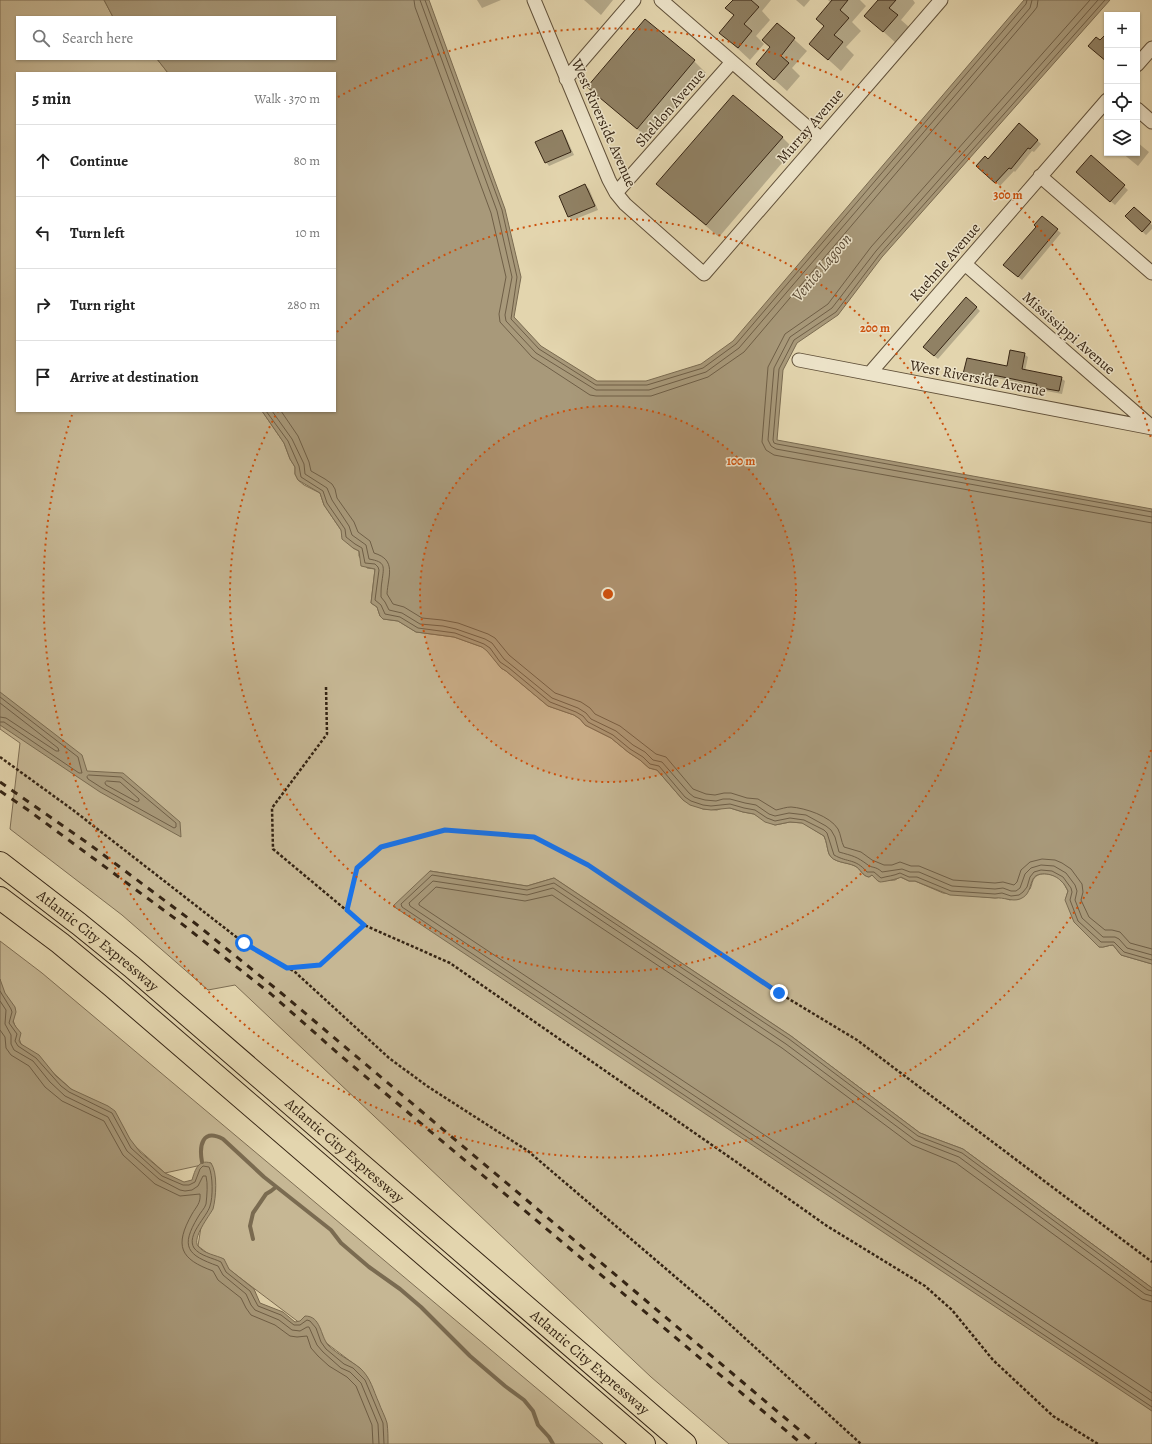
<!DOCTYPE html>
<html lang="en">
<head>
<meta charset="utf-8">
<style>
  body { margin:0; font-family:Alegreya,serif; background:#f2f2f2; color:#222 }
  .controls { position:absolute; right:12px; top:12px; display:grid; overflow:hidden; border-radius:0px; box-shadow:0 1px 3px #0004 }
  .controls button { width:36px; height:36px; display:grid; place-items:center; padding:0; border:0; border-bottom:1px solid #e0e0e0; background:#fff; color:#222; font:20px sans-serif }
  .stop { position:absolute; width:12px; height:12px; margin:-9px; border:3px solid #1a73e8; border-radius:50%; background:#fff }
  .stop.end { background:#1a73e8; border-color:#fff; box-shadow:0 1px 4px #0008 }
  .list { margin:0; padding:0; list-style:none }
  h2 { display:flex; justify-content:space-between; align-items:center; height:52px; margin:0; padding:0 16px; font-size:17px }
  h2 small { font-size:13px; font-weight:400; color:#767676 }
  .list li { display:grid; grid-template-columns:26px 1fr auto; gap:12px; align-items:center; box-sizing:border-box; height:72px; padding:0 16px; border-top:1px solid #e0e0e0 }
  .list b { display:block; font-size:15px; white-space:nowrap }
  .list em { font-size:13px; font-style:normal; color:#767676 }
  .icon { flex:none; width:22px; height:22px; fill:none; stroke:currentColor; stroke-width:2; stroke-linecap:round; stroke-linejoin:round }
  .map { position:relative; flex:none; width:1152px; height:1444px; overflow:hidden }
  .search { position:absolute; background:#fff; box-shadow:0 1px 3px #0004; left:16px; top:16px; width:320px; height:44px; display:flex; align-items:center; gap:10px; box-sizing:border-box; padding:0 14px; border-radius:0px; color:#767676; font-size:15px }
  .panel { position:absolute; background:#fff; box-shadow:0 1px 3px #0004; left:16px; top:72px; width:320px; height:340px; border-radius:0px }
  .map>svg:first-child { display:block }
  .green { fill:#c6b794; stroke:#7e6e54 }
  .water { fill:#a8997a; stroke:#7a6b51 }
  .shadow { fill:#0003 }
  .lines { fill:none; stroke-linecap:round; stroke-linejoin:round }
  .shore { stroke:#6f5f47; stroke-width:1 }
  .stream { stroke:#7a6b51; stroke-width:4 }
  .building { fill:#908164; stroke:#362514 }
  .minor-casing { stroke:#61513a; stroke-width:15 }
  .motorway-casing { stroke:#362514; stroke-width:24 }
  .path { stroke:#362514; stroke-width:2.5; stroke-dasharray:3 2; stroke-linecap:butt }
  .minor { stroke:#ede4ca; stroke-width:13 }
  .motorway { stroke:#e3d5ae; stroke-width:22 }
  .rail { stroke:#362514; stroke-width:3; stroke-dasharray:7 7; stroke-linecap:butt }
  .route { stroke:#1a73e8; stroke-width:5 }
  .ring { fill:none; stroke:#cd510d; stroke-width:2; stroke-dasharray:2 4 }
  .labels { text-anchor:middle; stroke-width:3; stroke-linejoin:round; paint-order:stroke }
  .street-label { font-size:15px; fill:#362514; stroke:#ede4ca }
  .water-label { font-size:16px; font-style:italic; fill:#584833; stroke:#ede4ca }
  .centre { fill:#cd510d; stroke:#ede4ca; stroke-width:2 }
  .ring-label { font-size:12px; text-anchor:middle; font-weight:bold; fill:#cd510d; stroke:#ede4ca; stroke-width:3; stroke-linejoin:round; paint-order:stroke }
</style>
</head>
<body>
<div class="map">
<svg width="1152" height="1444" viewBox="0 0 1152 1444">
  <rect width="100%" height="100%" fill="#e3d5ae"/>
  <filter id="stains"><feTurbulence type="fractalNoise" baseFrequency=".005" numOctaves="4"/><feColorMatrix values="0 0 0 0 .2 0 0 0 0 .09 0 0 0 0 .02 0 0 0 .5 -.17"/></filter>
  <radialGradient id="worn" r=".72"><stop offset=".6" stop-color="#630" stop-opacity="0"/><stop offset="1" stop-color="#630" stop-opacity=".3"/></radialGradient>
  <path class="green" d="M0 0H104L113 17H17V59H157L168 73H17V411H262L284 443 290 459 295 467V474L298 480 304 485 320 493 324 505 341 530 343 534 342 537 353 548 359 551V556L367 568 375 569 371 603 377 607 380 616 383 619 398 621 416 632 454 637 482 647 487 650 501 668 506 671 548 706 574 715 580 719 585 725 611 738 628 752 640 760 649 768 657 770 683 800 703 809 717 810 725 807 730 808 743 812 754 814 775 825 790 822 803 823 824 836C827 842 827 849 829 854 833 863 847 862 855 866 861 869 862 876 869 877L872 875 878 881 895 880 900 877 909 881H915L943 893 995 898 1002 897 1010 900 1030 889C1032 885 1032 880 1035 877 1041 871 1055 874 1061 880 1064 883 1066 888 1068 891L1066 898 1099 947C1104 948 1108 945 1113 945L1121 955 1152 964V1288L963 1149 920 1133 791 1036 554 878 527 886 430 871 1152 1411V1444H729L651 1377 235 985 208 990 122 915 10 829 20 743 0 729Z
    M0 941 42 973 603 1444H386L362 1370 198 1246 211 1163 165 1173 21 1044 0 981Z"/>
  <path class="water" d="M104 0H429L505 209 521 277 514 317 541 346 597 381H646L701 364 733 341 1024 0H1110L882 257 838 315 797 343 783 370 777 440 1152 509V964L1121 955 1113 945C1108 945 1104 948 1099 947L1074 922 1065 900 1068 891C1066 887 1064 883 1061 881 1055 874 1038 870 1033 879 1029 887 1030 895 1020 899 1012 902 1004 897 995 898L950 895 915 881H909L901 877C898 879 883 882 880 882 877 881 874 877 872 875L869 877C862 876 861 869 855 866 847 862 833 863 829 854 827 849 827 842 824 836L802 823 790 822 775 825 765 822 754 814 743 812 730 808 711 810 703 809 690 805 683 800 657 770 649 768 640 760 628 752 611 738 585 725 580 719 574 715 548 706 506 671 501 668 487 651 482 647 454 637 416 632 398 621 383 619 380 616 377 607 371 603 375 569 361 566 359 551 353 548 342 539 341 530 324 505 320 493 298 480 295 474V467L290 459 284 443 262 411H335V73H168L157 59H335V17H113Z
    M0 692 82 755 87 771 123 773 180 822 181 837 100 792 0 725Z
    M430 871 527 886 554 878 791 1036 920 1133 963 1149 1152 1288V1411L393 906Z
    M0 979 5 993 15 1007 16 1012 13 1022 16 1027 21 1033 19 1041 21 1044 39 1055 56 1076 71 1089 108 1106 115 1111 130 1139 140 1152 165 1173 184 1182 192 1180C195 1170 198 1159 211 1163 218 1173 216 1198 213 1209 209 1216 192 1238 198 1246 204 1254 216 1255 224 1259L229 1269 254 1289 260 1303 283 1312 295 1322 300 1321 305 1316C321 1316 320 1335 328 1345 338 1355 350 1360 360 1368 371 1378 373 1390 379 1403 381 1409 385 1416 387 1423 388 1430 388 1437 388 1444H0Z"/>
  <path class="shadow" d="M477 0H501L482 8Z
    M584 0H613L601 15Z
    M734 0H771L762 11 770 20 756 36 764 44 750 60 720 32 734 16 727 8Z
    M796 0H810L804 7Z
    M828 0H860L866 6 852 22 861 31 846 47 854 55 841 71 811 44 825 27 817 19 831 3Z
    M879 0H913L915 3 901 20 909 27 896 43 866 16Z
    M645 20 694 61 706 73 650 140 601 99 589 87Z
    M777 24 807 51 792 68 800 76 787 91 757 64 771 48Z
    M562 131 565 135 574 155 549 166 546 162Z
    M782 137 794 149 719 237 669 195 657 183Z
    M1037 140 1041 144 1034 152 1032 151 1015 172 1014 171 1000 186 981 169 989 160Z
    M1137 142 1149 152 1138 166 1122 153H1137Z
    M1091 156 1128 190 1115 205 1081 176Z
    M585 185 589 189 598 210 573 220 569 217 560 196Z
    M1134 208 1152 225V229L1146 235 1130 220Z
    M1057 230 1061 233 1022 280 1008 269Z
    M976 307 980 311 938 359 928 351Z
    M1024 354 1028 357 1025 371 1061 378 1065 381 1062 394 1041 390 1037 387 997 378 996 383 968 377 965 373 1008 367Z"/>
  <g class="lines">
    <path class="shore" d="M414 0 415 7 491 213 506 277 499 314 500 322 532 357 590 395 596 396H651L708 377 744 352 1034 11 1037 7 1038 0
      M420 0 497 211 512 277 505 315 506 321 536 353 596 390H649L706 372 739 348 1030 8 1032 0
      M425 0 502 210 517 277 511 319 539 349 596 385H647L703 368 736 344 1026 4 1027 0
      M1090 0 871 247 828 304 785 334 768 367 762 442 766 450 774 455 1152 523
      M1098 0 876 251 832 308 790 337 774 368 768 440 771 446 776 449 1152 517
      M1105 0 880 254 836 312 794 340 779 369 773 440 774 443 777 444 1152 512
      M266 411 288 441 299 466 301 477 323 491 327 503 345 529 346 537 355 544 362 548 365 563 375 564 378 567 379 570 375 600 381 605 385 614 400 617 418 628 455 633 484 644 490 648 500 662 509 668 550 702 576 712 583 716 588 722 613 735 630 749 643 757 650 764 659 766 685 797 691 801 703 805 711 806 730 804 744 808 755 810 767 818 775 821 790 818 804 820 824 830 827 833 834 855C848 863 855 858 867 872H874L881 878C888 876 893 876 900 873L909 877H917L951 891 995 894 1002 893 1011 896 1019 895 1023 892 1027 887 1030 877 1034 872 1041 870 1052 871 1063 877 1071 888 1072 892 1070 900 1078 921 1101 942H1114L1124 952 1152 960
      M272 411 292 439 304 464 305 474 327 488 332 500 349 526 352 535 366 545 369 559C386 562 384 566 382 581 381 586 381 592 381 597L385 602 389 610 402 613 420 624 443 626 456 629 485 639 492 643 504 659 552 698 578 708 586 713 591 719 616 731 633 745 645 752 653 760 662 762 689 793 694 797 705 800 716 801 723 799H730L745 803 756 805 769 814 775 816 789 813 806 815 826 826 831 830 835 837 839 852C853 856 856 856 868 865 871 868 876 866 882 872L902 869 910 872H919L952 886 995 889 1003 888 1011 891H1016L1020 888 1025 874 1031 868 1041 865 1054 866 1066 873 1075 885 1077 891 1075 900 1082 918 1103 937H1115L1119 939 1127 948 1152 955
      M281 411 298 436 309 462 311 471 325 479 332 484 335 489 337 498 354 522 358 532 370 541 374 553C397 560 388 576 387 594L393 604 404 607 422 618 442 620 458 623 488 634 495 638 509 655 555 693 581 702 590 708 595 714 620 726 656 754 666 757 693 789 706 794 715 795 724 793H731L747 798 758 799 776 810C781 809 786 807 791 807 805 808 830 816 838 829 841 835 841 841 844 847L861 852 872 860 884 865H892L900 862 911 866H919L953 880 995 883 1003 882 1014 885 1017 882 1021 870 1030 862 1042 859 1055 860 1062 863 1071 869 1082 884 1083 892 1081 900 1089 917 1105 930H1112L1120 932 1130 943 1152 949
      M0 697 78 757 82 773H79L4 722H0
      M0 703 58 748 59 751H56L6 718 0 717
      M89 775 121 777 176 823V827L174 828 102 788 88 779 87 777Z
      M107 781 120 782 139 799V801L137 802 106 785 105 783Z
      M0 991 11 1009 12 1012 9 1023 17 1034 15 1041 18 1046 36 1058 61 1086 69 1092 112 1113 131 1148 162 1176 183 1185H189L195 1182 200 1169 203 1166 209 1167C213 1176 213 1197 210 1206 207 1217 186 1235 194 1248 200 1256 213 1258 221 1262L226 1272 250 1291 258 1306 281 1315 294 1325H300L307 1320 310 1321 316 1328 321 1342 326 1349 344 1364 353 1368 365 1380 383 1423 384 1444
      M0 1001 6 1010 5 1024 11 1035V1044L14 1050 33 1061 50 1082 65 1096 108 1117 127 1151 159 1179 180 1190 185 1191 192 1190 198 1186 203 1176H206C208 1184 207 1195 206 1204 205 1208 200 1213 198 1217 180 1247 187 1255 218 1266L223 1275 246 1294 251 1305 255 1310 279 1320 292 1330 300 1331 307 1327H309L317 1345 323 1352 341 1368 350 1372 361 1383 378 1424 379 1444
      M0 1030 5 1037 6 1048 11 1055 29 1066 45 1087 62 1101 104 1121 123 1155 155 1184 180 1196 200 1194C201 1203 196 1207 192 1214 174 1246 180 1259 213 1271L218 1280 241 1298 246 1308 251 1315 275 1325 290 1336 297 1337 307 1336 311 1348 318 1356 329 1366 347 1377 356 1386 372 1425 373 1444
      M1152 1291 1148 1290 962 1153 918 1136 789 1039 554 883 527 890 432 875 401 904 402 907 1152 1407
      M1152 1296 1145 1294 959 1157 915 1140 786 1044 553 888 527 895 433 881 409 903 410 906 1152 1401
      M1152 1302 1142 1299 956 1163 912 1145 782 1048 552 895 525 901 436 887 419 903V905L1152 1393"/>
    <path class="stream" d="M202 1162C199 1146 202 1128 223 1139L264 1177 331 1230 341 1243 369 1267 400 1289 421 1307 470 1356 505 1386 524 1400 533 1411 538 1425 549 1437 553 1444
      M253 1239 250 1226 253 1213 266 1194 271 1191 276 1187"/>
  </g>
  <path class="building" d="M733 0H751L759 7 744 24 752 31 738 48 719 33 734 15 725 8Z
    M832 0H848L840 10 849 18 834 35 843 42 828 60 809 44 824 26 816 19Z
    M878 0H896L889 8 898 15 883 32 864 16Z
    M645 19 695 60 637 129 587 87Z
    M777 23 795 38 781 56 789 63 774 80 756 64 770 47 762 40Z
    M1107 33V62L1088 46 1096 37 1100 40Z
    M733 95 783 137 706 225 656 184Z
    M1019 123 1038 140 1030 149 1028 148 1011 169 1009 168 995 183 976 166 985 156 988 159Z
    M562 130 571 152 545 163 535 142Z
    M1091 155 1125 185 1110 202 1076 172Z
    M585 184 595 206 568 217 559 196Z
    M1134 207 1151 222 1142 232 1125 216Z
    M1042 216 1058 229 1018 277 1003 265 1036 227 1034 225Z
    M966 297 977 307 934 356 923 347Z
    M1010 350 1025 353 1022 369 1062 377 1059 391 1036 387 1037 384 993 375 992 379 963 374 967 358 1007 366Z"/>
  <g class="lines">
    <g class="minor-casing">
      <path id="minor" d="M534 0 609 180 616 193 625 204 704 274 941 0
        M661 0 821 139
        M1137 65 1152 48
        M566 79 634 0
        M1137 109 1152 122
        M1040 176 1152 273
        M616 193 732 62
        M965 264 1152 427
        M799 360 1152 428
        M870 373 1107 100"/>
    </g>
    <g class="motorway-casing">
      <g id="motorway">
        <path id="s1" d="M0 863 79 924 132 967 685 1444"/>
        <path d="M0 898 60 943 112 986 644 1444"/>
      </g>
    </g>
    <path class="path" d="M326 687 327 734 272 808 273 849 364 925 450 963 735 1161 827 1226 925 1286 952 1310 993 1360 1053 1416 1098 1444
      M0 757 73 810 244 943 295 972 389 1058 427 1086 528 1151 713 1309 861 1444
      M347 910 357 868 381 847 445 830 534 837 588 865 779 993 857 1040 1152 1262
      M288 968 320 965 364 925"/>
    <use href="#minor" class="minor"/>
    <use href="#motorway" class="motorway"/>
    <path class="rail" d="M0 782 89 844 196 924 280 992 816 1444
      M0 791 28 810 177 920 271 994 341 1056 802 1444"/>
  </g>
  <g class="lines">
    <path class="route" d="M244 943 287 968 320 965 364 925 347 910 357 868 381 847 445 830 534 837 588 865 779 993"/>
  </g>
  <circle cx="608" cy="594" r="188" fill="#cd510d" fill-opacity=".12"/>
  <g class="ring">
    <circle cx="608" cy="594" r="188"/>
    <path d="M337 332A377 377 0 1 1 278 411"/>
    <path d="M1151 750A565 565 0 1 1 72 415M338 97A565 565 0 0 1 1151 438"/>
  </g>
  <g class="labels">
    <g class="street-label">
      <text transform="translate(670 108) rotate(-49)" y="5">Sheldon Avenue</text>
      <text transform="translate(604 123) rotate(66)" y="5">West Riverside Avenue</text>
      <text transform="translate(810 126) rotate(-49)" y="5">Murray Avenue</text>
      <text transform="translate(945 262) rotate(-49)" y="5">Kuehnle Avenue</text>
      <text transform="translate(1069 333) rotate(41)" y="5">Mississippi Avenue</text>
      <text transform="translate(978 378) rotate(11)" y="5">West Riverside Avenue</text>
      <text dy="5" stroke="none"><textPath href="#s1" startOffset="125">Atlantic City Expressway</textPath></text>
      <text dy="5" stroke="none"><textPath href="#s1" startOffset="449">Atlantic City Expressway</textPath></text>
      <text dy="5" stroke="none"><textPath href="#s1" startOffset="773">Atlantic City Expressway</textPath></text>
    </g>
    <g class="water-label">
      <text transform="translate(821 267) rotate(-50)" y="6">Venice Lagoon</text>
    </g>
  </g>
  <circle cx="608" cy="594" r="6" class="centre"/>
  <g class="ring-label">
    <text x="1008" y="199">300 m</text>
    <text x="875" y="332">200 m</text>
    <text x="741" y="465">100 m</text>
  </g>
  <rect width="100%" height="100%" filter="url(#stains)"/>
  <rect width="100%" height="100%" fill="url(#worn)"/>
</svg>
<div class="controls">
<button>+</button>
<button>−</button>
<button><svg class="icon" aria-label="locate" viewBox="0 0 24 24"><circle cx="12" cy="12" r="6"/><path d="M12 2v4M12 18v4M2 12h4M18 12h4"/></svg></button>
<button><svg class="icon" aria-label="layers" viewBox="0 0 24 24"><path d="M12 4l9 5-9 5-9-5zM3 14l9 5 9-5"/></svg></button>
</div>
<div class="stop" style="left:244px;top:943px"></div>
<div class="stop end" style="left:779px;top:993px"></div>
<div class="search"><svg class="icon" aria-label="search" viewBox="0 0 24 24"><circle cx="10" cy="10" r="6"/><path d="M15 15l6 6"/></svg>Search here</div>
<section class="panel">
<h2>5 min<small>Walk · 370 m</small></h2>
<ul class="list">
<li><svg class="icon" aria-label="ahead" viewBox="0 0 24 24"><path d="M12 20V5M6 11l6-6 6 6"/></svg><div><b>Continue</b></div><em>80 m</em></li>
<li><svg class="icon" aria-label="left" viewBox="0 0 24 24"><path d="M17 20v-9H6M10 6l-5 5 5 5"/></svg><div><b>Turn left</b></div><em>10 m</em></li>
<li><svg class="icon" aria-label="right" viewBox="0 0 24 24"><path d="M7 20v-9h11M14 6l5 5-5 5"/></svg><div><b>Turn right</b></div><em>280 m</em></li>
<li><svg class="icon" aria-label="arrive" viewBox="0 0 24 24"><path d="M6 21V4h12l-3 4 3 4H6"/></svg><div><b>Arrive at destination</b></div></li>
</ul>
</section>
</div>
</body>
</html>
